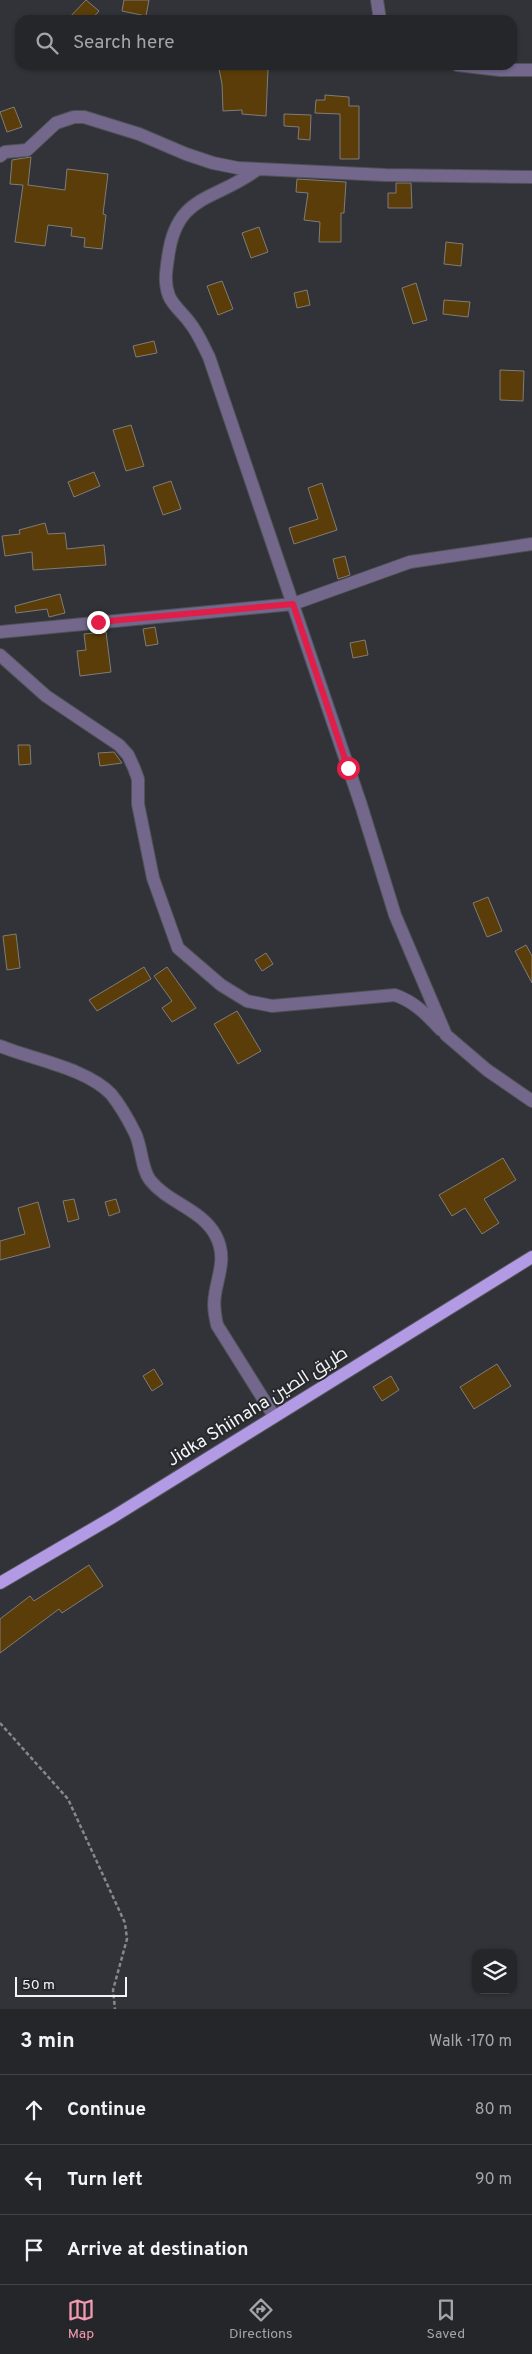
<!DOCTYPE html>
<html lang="en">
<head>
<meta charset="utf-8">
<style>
  body { margin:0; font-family:Overpass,Cairo,sans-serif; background:#313236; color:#f1f3f6 }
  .controls { position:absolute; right:15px; bottom:15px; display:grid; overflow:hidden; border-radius:10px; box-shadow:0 1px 4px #0004 }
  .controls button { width:45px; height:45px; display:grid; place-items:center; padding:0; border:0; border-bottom:1px solid #424347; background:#25262a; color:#f1f3f6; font:25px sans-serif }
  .scale { position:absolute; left:15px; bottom:12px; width:112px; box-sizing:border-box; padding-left:5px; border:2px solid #f3f5f8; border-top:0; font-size:14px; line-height:18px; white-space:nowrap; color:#f3f5f8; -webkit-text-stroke:4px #27292d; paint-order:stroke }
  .stop { position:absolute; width:15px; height:15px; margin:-11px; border:4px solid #e11d48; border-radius:50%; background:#fff }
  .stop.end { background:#e11d48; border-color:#fff; box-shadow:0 1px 5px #0008 }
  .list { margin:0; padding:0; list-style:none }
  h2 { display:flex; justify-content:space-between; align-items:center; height:65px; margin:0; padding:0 20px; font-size:21px }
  h2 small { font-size:16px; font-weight:400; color:#a3a5a8 }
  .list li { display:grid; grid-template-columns:32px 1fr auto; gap:15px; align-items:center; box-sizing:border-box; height:70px; padding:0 20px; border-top:1px solid #424347 }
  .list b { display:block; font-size:19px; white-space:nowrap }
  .list em { font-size:16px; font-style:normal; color:#a3a5a8 }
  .icon { flex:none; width:28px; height:28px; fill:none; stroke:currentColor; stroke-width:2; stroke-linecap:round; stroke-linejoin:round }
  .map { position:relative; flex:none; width:532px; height:2009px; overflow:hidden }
  .search { position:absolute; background:#25262a; box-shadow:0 1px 4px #0004; left:15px; right:15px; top:15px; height:55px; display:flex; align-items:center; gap:12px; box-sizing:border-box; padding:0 18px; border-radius:15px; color:#a3a5a8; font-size:19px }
  .sheet { height:275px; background:#25262a }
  nav { display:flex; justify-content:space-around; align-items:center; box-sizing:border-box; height:70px; border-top:1px solid #424347; background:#25262a; font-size:14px; color:#a3a5a8 }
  nav a { display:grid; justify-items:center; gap:2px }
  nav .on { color:#f29ab0 }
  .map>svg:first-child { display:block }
  .building { fill:#5a3d09; stroke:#807c77 }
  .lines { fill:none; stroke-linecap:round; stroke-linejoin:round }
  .minor-casing { stroke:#505257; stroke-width:14 }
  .primary-casing { stroke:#505257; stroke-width:14 }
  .path { stroke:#86888c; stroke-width:2.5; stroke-dasharray:4 2.5; stroke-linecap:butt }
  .minor { stroke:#73688c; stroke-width:12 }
  .primary { stroke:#b29ae4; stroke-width:12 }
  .route { stroke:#e11d48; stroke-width:6 }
  .labels { text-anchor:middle; stroke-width:4; stroke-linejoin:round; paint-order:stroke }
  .street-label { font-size:18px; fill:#f3f5f8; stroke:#27292d }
</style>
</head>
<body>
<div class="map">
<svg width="532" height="2009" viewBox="0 0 532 2009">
  <rect width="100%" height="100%" fill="#313338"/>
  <path class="building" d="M86 0 99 11 91 20H67Z
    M124 0H149L146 16 122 11Z
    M230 67 268 69 266 116 242 114V110L223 111 222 84 219 69Z
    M325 95 349 97V106H359V159H340V114L315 113 316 100H325Z
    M14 107 22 127 7 132 0 112Z
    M284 114 311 115 310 140 298 139 299 127 284 126Z
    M31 157 28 185 65 190 67 169 108 174 103 214 106 215 102 249 84 247 85 238 71 236 72 228 48 225 45 246 15 242 23 185 10 184 12 160Z
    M297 179 346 182 344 213H341V242H319L320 222 304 220 308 193 296 192Z
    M396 183H411L412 208H388V193H396Z
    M259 227 268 252 251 258 242 233Z
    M446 242 463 244 461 266 444 264Z
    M222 281 233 309 218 315 207 286Z
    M416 283 427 320 413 324 402 288Z
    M307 290 310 305 297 308 294 293Z
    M444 300 470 302 468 317 443 314Z
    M154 341 157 353 136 357 133 346Z
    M500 370 524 371 523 401 500 400Z
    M131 425 144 466 126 471 113 430Z
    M94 472 100 486 74 497 68 482Z
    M171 481 181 509 163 515 153 487Z
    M322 483 337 530 294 544 289 528 318 519 308 488Z
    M45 523 48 534 65 533 67 549 104 545 106 565 33 570 32 552 5 556 2 536 20 534 19 530Z
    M345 556 350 575 338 579 333 559Z
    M60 594 65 613 49 617 47 609 16 613 15 606Z
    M155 627 158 644 146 646 143 629Z
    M106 632 111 672 80 676 77 651 86 650 84 634Z
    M365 640 368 655 353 658 350 643Z
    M18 745H30L31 764 19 765Z
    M114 752 122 763 100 766 98 753Z
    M488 897 502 931 487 937 473 903Z
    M16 934 20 968 7 970 3 936Z
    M526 945 532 956V983L515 951Z
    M266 953 273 964 262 971 255 960Z
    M144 967 151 979 97 1011 89 1000Z
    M167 967 196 1008 172 1022 162 1008 172 1001 154 976Z
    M237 1011 261 1051 238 1064 214 1024Z
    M503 1158 516 1180 484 1199 499 1223 482 1234 465 1208 452 1216 439 1195Z
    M74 1199 79 1219 68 1222 63 1201Z
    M116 1199 120 1212 109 1216 105 1202Z
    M38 1202 50 1247 0 1260V1241L25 1234 18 1208Z
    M497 1364 511 1386 474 1409 460 1387Z
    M154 1369 163 1384 152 1391 143 1376Z
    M391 1376 399 1390 382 1401 373 1387Z
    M89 1565 103 1586 62 1613 59 1609 0 1653V1619L30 1596 34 1601Z"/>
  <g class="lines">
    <g class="minor-casing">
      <path id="minor" d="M377 0 380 20
        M457 65 500 70H532
        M0 156 5 152 27 150 56 123 74 117H84L139 134 186 154 213 163 238 168 385 175 532 177
        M258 169C214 202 176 193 168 258 166 271 164 283 169 296 173 306 184 314 190 323 198 333 203 345 209 357L361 805 395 915 446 1035 487 1070 532 1101
        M0 632 293 604 410 562 532 544
        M0 655 46 696 119 745 128 755 134 768 138 779V804L153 878 178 948 221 985 247 1001 272 1006 395 995C415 1002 427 1015 441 1030
        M0 1046C34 1060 86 1068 111 1094 120 1105 129 1121 135 1133 142 1147 141 1168 150 1180 168 1203 202 1209 216 1236 227 1258 218 1274 215 1295 213 1306 215 1315 217 1325L274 1416"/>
    </g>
    <g class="primary-casing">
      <path id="primary" d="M0 1583 113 1517 532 1257"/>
    </g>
    <path class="path" d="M0 1723 68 1799 125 1923 127 1939 113 1990 115 2009"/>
    <use href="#minor" class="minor"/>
    <use href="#primary" class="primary"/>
  </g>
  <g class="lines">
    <path class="route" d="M98 622 293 604 348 768"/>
  </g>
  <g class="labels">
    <g class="street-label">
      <text transform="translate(257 1406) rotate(-32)" y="6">Jidka Shiinaha طريق الصين</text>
    </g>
  </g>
</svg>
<div class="controls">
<button><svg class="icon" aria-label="layers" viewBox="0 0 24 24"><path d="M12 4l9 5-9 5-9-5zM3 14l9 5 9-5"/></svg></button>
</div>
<div class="scale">50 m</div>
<div class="stop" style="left:348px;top:768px"></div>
<div class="stop end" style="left:98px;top:622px"></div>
<div class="search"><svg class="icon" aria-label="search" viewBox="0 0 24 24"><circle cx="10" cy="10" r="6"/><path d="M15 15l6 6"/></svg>Search here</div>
</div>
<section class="sheet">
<h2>3 min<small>Walk · 170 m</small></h2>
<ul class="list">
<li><svg class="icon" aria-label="ahead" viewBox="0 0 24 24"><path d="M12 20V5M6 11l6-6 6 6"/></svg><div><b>Continue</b></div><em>80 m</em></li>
<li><svg class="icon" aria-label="left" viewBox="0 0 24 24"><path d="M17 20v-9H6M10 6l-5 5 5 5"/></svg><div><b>Turn left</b></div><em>90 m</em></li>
<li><svg class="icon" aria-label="arrive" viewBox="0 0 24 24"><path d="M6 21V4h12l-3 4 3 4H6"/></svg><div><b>Arrive at destination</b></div></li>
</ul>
</section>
<nav>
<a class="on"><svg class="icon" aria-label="map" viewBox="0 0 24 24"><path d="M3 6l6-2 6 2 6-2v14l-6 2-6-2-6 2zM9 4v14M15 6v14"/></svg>Map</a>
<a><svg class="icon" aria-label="directions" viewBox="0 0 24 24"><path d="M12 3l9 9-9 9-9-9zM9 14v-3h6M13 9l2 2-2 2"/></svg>Directions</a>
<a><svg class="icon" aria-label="saved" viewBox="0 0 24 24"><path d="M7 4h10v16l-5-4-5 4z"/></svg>Saved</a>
</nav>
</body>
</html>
